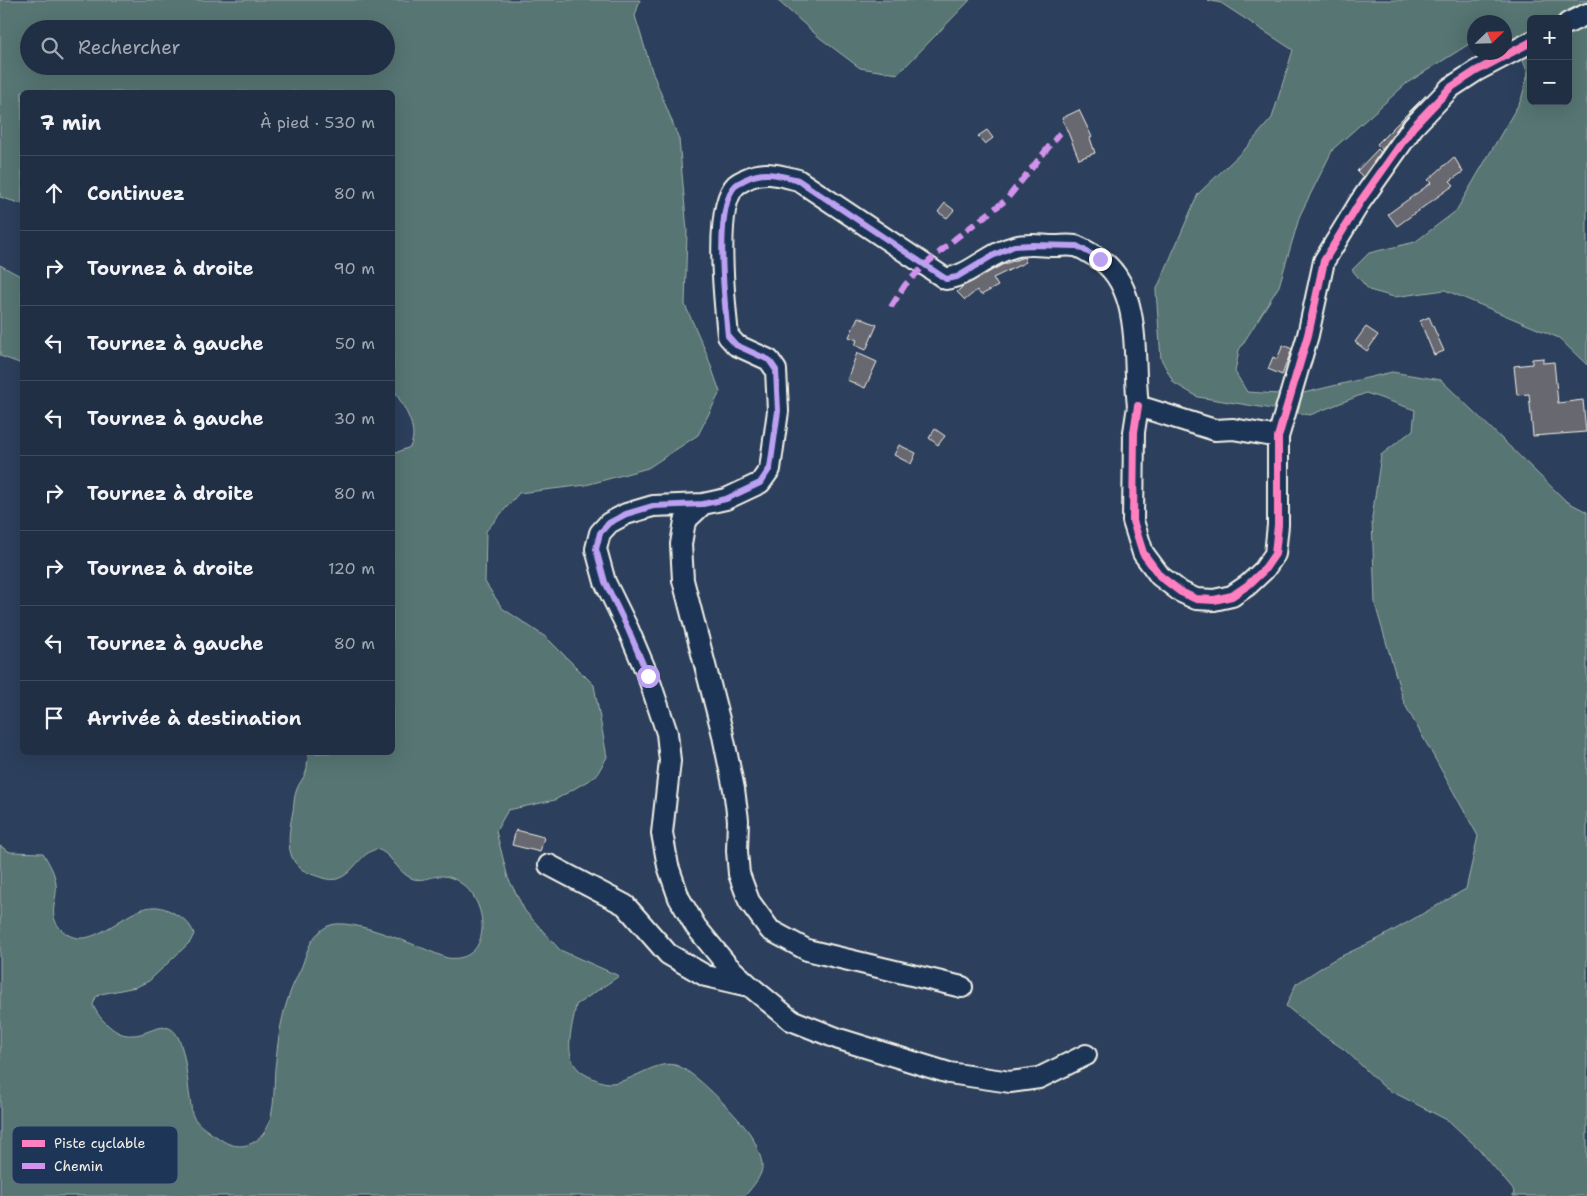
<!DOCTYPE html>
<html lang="fr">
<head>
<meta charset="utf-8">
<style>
  body { margin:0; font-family:"Shantell Sans",sans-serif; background:#29374c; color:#f1f3f6 }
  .controls { position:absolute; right:15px; top:15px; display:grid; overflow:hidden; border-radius:8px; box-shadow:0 5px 20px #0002 }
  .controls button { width:45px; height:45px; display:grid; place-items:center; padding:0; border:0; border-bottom:1px solid #3e4a5e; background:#212f45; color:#f1f3f6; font:25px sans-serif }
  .compass { position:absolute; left:1467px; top:15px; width:45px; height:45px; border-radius:50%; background:#212f45; box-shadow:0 5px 20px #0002; rotate:67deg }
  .stop { position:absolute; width:15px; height:15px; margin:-11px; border:4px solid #bca0f2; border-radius:50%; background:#fff }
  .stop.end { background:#bca0f2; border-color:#fff; box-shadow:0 1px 5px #0008 }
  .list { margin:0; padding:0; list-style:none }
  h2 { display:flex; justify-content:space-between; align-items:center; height:65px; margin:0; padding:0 20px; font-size:21px }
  h2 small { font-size:16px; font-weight:400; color:#a2a9b3 }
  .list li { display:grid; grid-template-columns:32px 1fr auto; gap:15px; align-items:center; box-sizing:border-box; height:75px; padding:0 20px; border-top:1px solid #3e4a5e }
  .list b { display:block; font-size:19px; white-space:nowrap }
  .list em { font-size:16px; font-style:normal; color:#a2a9b3 }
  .icon { flex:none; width:28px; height:28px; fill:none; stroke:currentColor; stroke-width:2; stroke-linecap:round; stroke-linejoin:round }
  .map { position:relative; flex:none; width:1587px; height:1196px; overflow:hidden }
  .search { position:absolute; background:#212f45; box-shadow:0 5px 20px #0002; left:20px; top:20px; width:375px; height:55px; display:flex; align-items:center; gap:12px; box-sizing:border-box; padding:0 18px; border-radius:28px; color:#a2a9b3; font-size:19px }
  .panel { position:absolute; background:#212f45; box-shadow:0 5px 20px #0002; left:20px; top:90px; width:375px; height:665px; border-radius:8px }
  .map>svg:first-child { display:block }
  .green { fill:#567473; stroke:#a5b2ae; fill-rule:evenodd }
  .building { fill:#686771; stroke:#f4f1e8 }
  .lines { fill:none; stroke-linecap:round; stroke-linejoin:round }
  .minor-casing { stroke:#f4f1e8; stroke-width:24 }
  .minor { stroke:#1d3557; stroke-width:20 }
  .quiet { stroke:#d193ec; stroke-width:6; stroke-dasharray:12 6; stroke-linecap:butt }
  .cycleway-casing { stroke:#1d3557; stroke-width:11 }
  .cycleway { stroke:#ff80c0; stroke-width:8 }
  .route { stroke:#bca0f2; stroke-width:6 }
  .key { fill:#1d3557; stroke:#5e6d82; stroke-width:1 }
  .key-label { font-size:14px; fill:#f4f1e8 }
</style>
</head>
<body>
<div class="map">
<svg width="1587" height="1196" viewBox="0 0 1587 1196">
  <rect width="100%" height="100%" fill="#2c3f5c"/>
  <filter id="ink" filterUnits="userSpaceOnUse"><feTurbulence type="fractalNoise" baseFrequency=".02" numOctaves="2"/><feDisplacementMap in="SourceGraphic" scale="10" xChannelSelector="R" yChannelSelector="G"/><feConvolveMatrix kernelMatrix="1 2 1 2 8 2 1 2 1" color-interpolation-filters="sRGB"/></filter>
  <g filter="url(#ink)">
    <path class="green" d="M0 0H640L635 16 652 71 679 139 687 231 685 305 706 352 720 392 698 435 648 468 586 485 519 493 486 531 485 582 502 608 547 638 594 685 607 757 596 776 555 800 508 810 496 831 508 878 525 911 560 950 619 976 576 1005C572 1030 559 1062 588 1076 595 1079 602 1083 610 1083 631 1083 655 1060 675 1065 693 1069 736 1115 748 1131 754 1138 760 1154 762 1163 764 1175 752 1187 745 1196H0V846L10 852 43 853C49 863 55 873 56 884 58 900 47 914 60 928 88 959 122 909 152 907 161 906 169 910 177 915 185 919 191 925 194 934L190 942 149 981 136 987 101 994 96 997 93 1005C97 1014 102 1020 109 1026 116 1032 123 1036 133 1035 150 1035 168 1015 179 1039 186 1057 187 1079 190 1099 191 1103 191 1109 192 1114 197 1126 213 1134 223 1141 243 1153 264 1142 270 1120 276 1100 273 1080 276 1060 278 1038 282 1014 290 993 293 984 298 975 302 966 308 949 311 935 328 926 350 915 423 949 447 958 492 964 490 904 462 884 439 866 427 885 411 878 397 872 391 852 376 849 359 854 354 874 337 879 328 881 320 877 311 874 283 864 288 836 293 811 294 804 294 796 297 789 299 783 304 778 306 772 308 766 307 759 308 753L392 752 393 454 410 447C420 428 402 405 393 388L392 92H22V204L0 197ZM29 29H386V66H29Z
      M777 0H970L898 74 860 68 820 38Z
      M1207 0H1587V365L1559 338 1445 290 1394 297 1369 290 1352 270 1369 253 1415 242 1456 211 1521 100 1528 74 1519 50 1505 41 1504 22H1474V41L1407 83 1333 149 1300 215 1279 286 1239 350 1235 372 1247 392 1295 395 1392 372 1441 380 1566 501 1587 512V1196H1513L1514 1191 1479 1149 1449 1121 1385 1088 1345 1050 1314 1029 1286 1006 1296 984 1333 960 1380 938 1466 889 1478 836 1404 703 1375 604 1372 518 1381 455 1413 430 1415 410 1366 393 1310 415 1198 397 1174 383 1161 359 1156 291 1198 194 1247 147 1272 118 1293 50 1221 3ZM1531 19H1568V101H1531Z
      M0 265 22 277V364L0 356Z"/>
    <path class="building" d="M1426 95 1403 120 1382 150 1377 144Z
      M1079 110 1092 137 1090 138 1095 153 1079 159 1062 118Z
      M987 130 993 138 985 144 978 136Z
      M1378 149 1381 152 1363 177 1357 171Z
      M1454 157 1463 172 1450 181 1454 185 1397 226 1388 214 1431 183 1428 180Z
      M945 203 954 210 947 218 938 212Z
      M1024 257 1026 262 993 278 998 286 981 295 977 290 965 300 957 292 963 286 1002 265Z
      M858 317 877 325 866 350 855 345 857 340 849 337Z
      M1429 317 1444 351 1434 355 1420 321Z
      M1366 327 1378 335 1367 351 1355 342Z
      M1283 345 1292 349 1282 375 1268 369 1273 357 1277 359Z
      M857 353 877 362 865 388 847 380Z
      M1543 358V363L1554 362 1558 403 1583 400 1586 432 1533 436 1529 394 1517 395 1514 366 1532 364V359Z
      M935 429 945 436 938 445 929 438Z
      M899 445 916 453 911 464 894 455Z
      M516 830 544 837 540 852 512 845Z"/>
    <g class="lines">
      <g class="minor-casing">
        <path id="minor" d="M1568 23 1587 14
          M1138 406 1134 432 1133 521 1143 553 1160 576 1181 592 1196 599 1214 600 1232 596 1248 585 1264 570 1275 554 1278 525V437L1308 335 1324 261 1360 202 1413 127 1450 88 1476 71 1531 42
          M703 504 685 521 681 544 683 580 722 731 734 789 738 820 737 851 739 874 749 901 770 930 807 950 962 987
          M549 865 625 905 668 954 706 976 749 986
          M1086 1055 1039 1078 1010 1082 949 1073 839 1039 791 1020 751 987 727 965 696 927 679 898 668 866 662 833 670 761 667 733 648 676 628 629 605 582 596 549 600 533 609 523 626 514 653 506 703 504 726 499 760 483 770 469 778 411 776 370 769 360 736 345 728 336C725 304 713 207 736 185 738 183 743 181 746 179 764 170 779 175 798 180L946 279C971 275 989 253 1014 247 1028 243 1042 246 1056 246 1062 246 1068 245 1075 246 1081 247 1089 253 1095 256 1144 284 1132 359 1138 406L1215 430 1233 429 1278 437"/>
      </g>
      <use href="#minor" class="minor"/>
      <path class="quiet" d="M891 307 905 285 925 265 956 238 1006 200 1060 133"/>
      <g class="cycleway-casing">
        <path id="cycleway" d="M1138 406 1134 432 1133 521 1143 553 1160 576 1181 592 1196 599 1214 600 1232 596 1248 585 1264 570 1275 554 1278 525V437L1308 335 1324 261 1360 202 1413 127 1450 88 1476 71 1531 42"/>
      </g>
      <use href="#cycleway" class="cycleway"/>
    </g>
  </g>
  <g class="lines" filter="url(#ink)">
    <path class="route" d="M648 676 628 629 605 582 596 549 600 533 609 523 626 514 653 506 703 504 726 499 760 483 770 468 778 411 776 370 769 360 736 345 728 336C725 304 713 207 736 185 738 183 743 181 746 179 764 170 779 175 798 180L946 279 957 277 992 256 1014 246 1032 245 1077 246 1100 259"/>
  </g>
  <rect x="12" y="1126" width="166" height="58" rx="8" class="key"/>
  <rect x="22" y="1140" width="23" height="7" fill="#ff80c0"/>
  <rect x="22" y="1163" width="23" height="6" fill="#d193ec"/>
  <g class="key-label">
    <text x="54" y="1148">Piste cyclable</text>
    <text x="54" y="1171">Chemin</text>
  </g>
</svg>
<div class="controls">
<button>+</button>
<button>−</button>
</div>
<svg class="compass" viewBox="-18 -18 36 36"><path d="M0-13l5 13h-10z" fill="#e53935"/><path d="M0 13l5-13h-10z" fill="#a2a9b3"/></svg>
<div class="stop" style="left:648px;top:676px"></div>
<div class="stop end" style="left:1100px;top:259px"></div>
<div class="search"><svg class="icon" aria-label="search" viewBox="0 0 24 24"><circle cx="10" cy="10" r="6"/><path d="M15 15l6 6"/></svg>Rechercher</div>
<section class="panel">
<h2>7 min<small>À pied · 530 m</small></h2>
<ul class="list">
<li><svg class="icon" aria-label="ahead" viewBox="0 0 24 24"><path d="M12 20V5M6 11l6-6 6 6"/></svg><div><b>Continuez</b></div><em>80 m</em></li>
<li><svg class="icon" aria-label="right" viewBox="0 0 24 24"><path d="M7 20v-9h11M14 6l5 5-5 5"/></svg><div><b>Tournez à droite</b></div><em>90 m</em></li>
<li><svg class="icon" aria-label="left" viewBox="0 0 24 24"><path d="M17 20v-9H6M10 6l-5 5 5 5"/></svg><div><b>Tournez à gauche</b></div><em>50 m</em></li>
<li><svg class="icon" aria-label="left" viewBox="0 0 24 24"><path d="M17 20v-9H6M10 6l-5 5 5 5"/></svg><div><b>Tournez à gauche</b></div><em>30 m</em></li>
<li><svg class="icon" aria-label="right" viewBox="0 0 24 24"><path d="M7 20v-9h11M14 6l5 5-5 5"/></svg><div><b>Tournez à droite</b></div><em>80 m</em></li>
<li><svg class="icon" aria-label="right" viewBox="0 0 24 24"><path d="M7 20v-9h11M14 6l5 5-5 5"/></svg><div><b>Tournez à droite</b></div><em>120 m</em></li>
<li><svg class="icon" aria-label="left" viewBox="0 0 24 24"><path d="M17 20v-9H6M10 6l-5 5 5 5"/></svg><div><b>Tournez à gauche</b></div><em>80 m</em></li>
<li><svg class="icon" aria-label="arrive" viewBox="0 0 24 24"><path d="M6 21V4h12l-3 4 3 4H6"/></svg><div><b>Arrivée à destination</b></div></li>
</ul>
</section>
</div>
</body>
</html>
